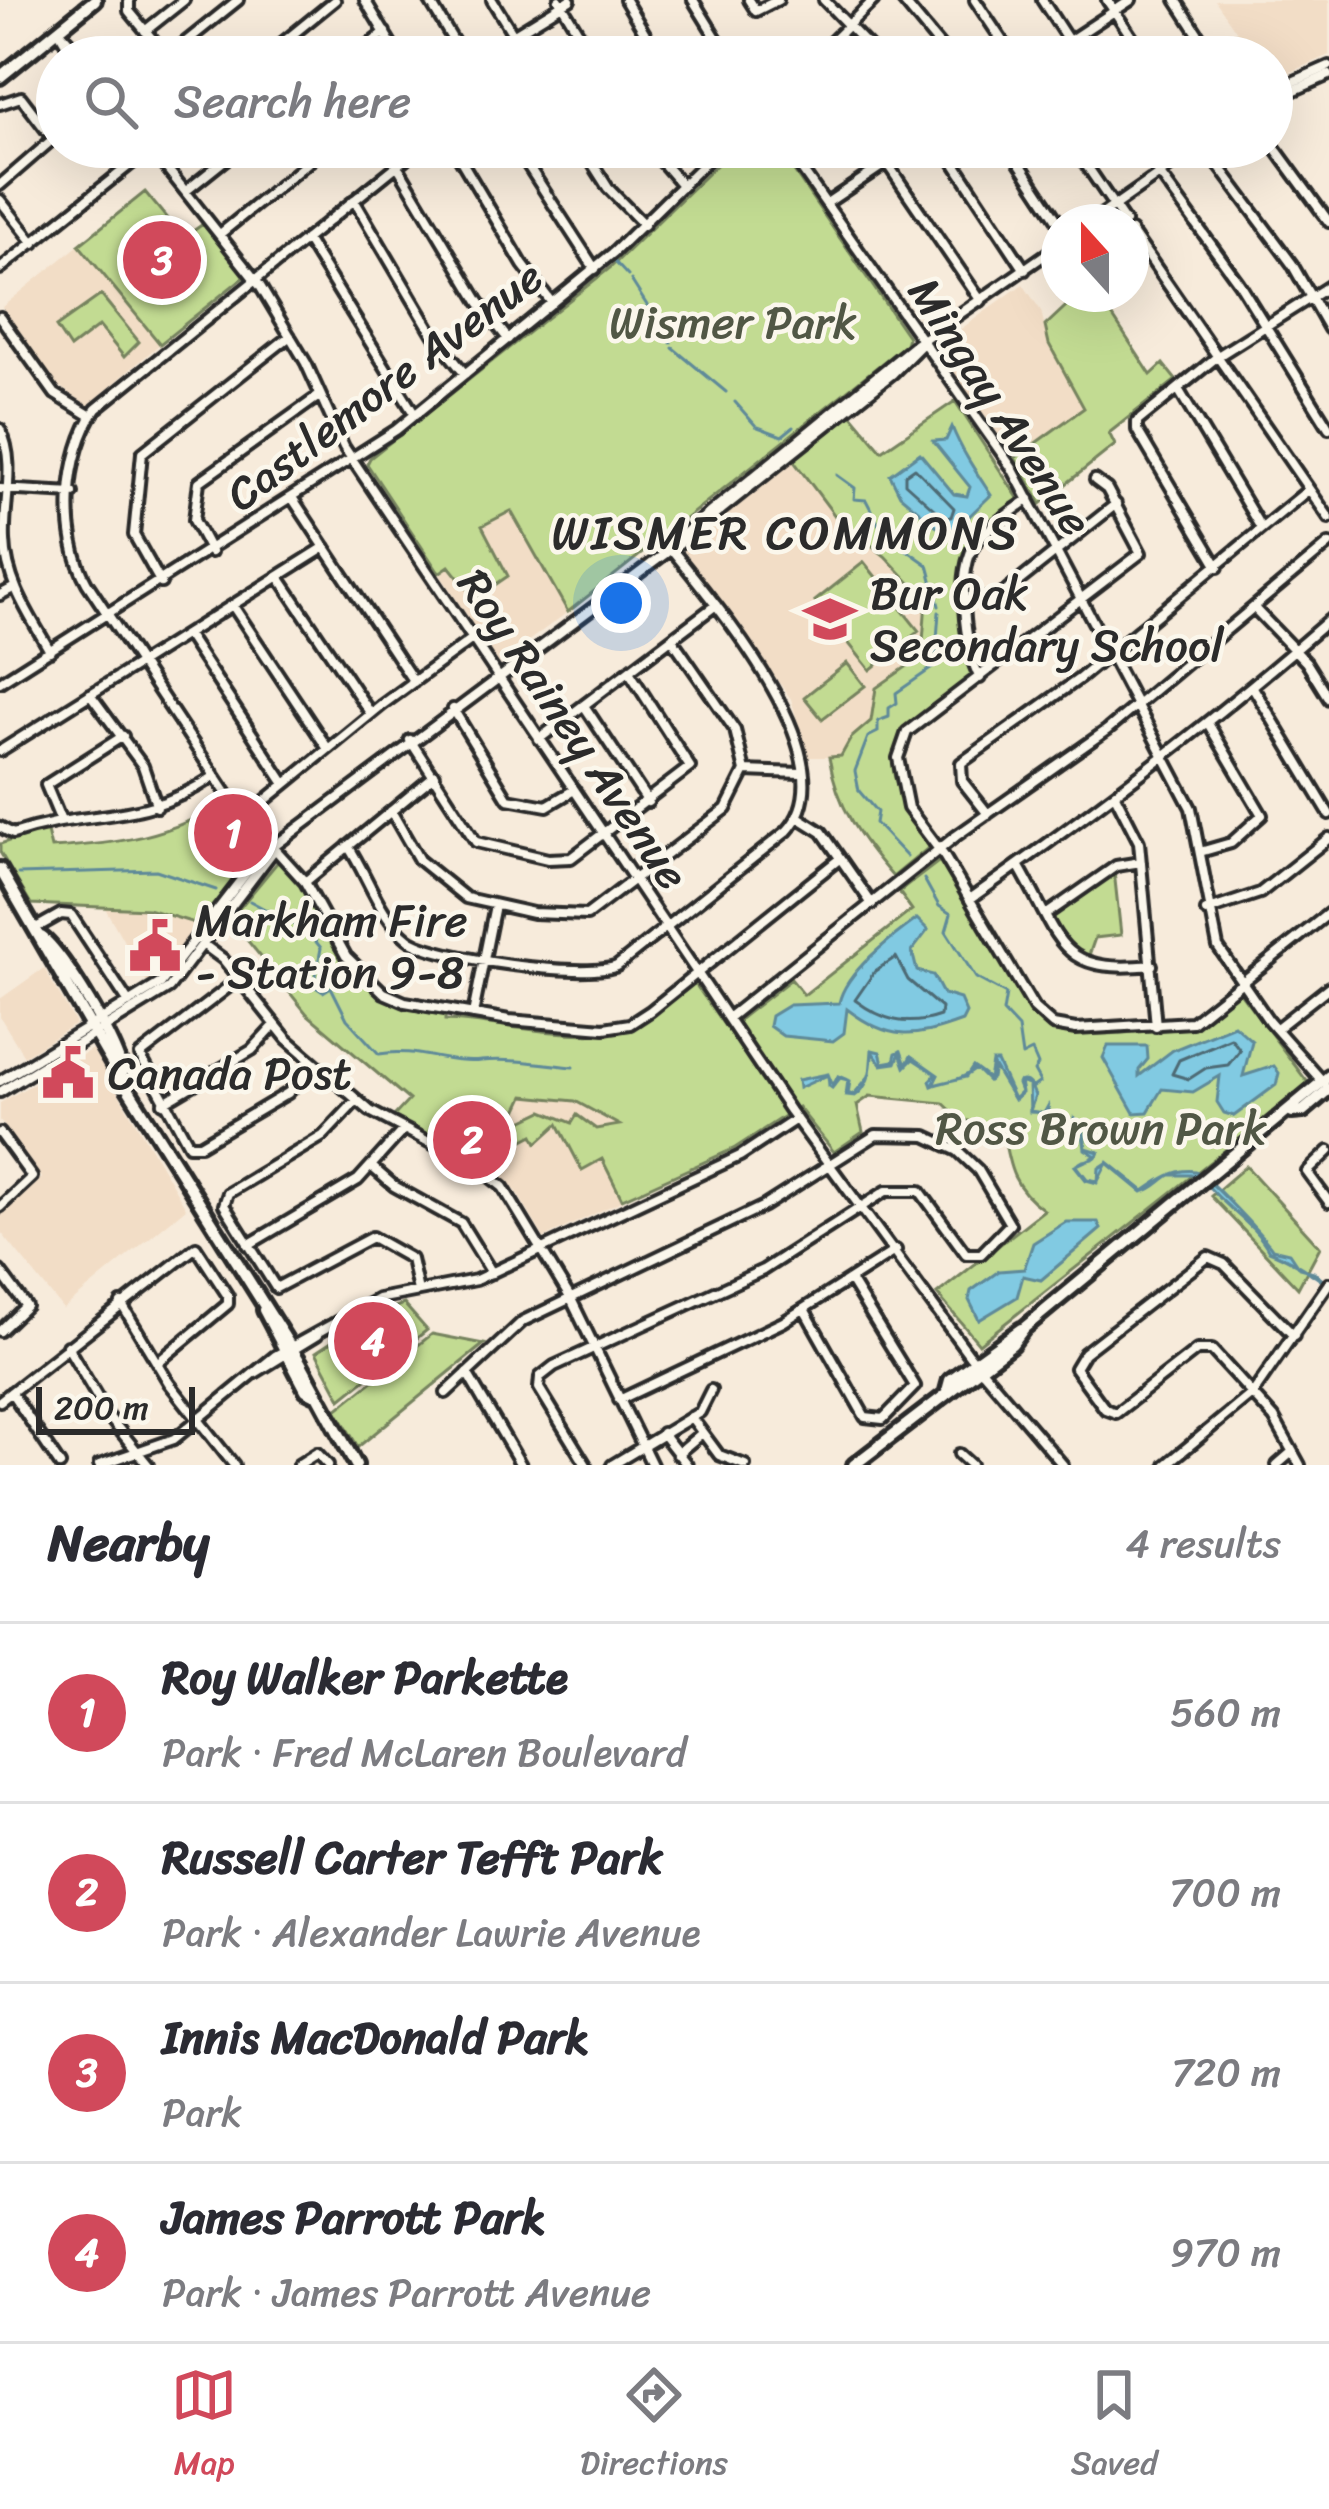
<!DOCTYPE html>
<html lang="en">
<head>
<meta charset="utf-8">
<style>
  body { margin:0; font-family:Sriracha,sans-serif; background:#f7f7f7; color:#2b2b33 }
  .compass { position:absolute; left:1041px; top:204px; width:108px; height:108px; border-radius:50%; background:#fff; box-shadow:0 12px 48px #0002; rotate:339deg }
  .scale { position:absolute; left:36px; bottom:30px; width:159px; box-sizing:border-box; padding-left:12px; border:6px solid #2b2b2b; border-top:0; font-size:33px; line-height:42px; white-space:nowrap; color:#2b2b2b; -webkit-text-stroke:9px #fbf7ec; paint-order:stroke }
  .you { position:absolute; left:621px; top:603px; width:42px; height:42px; margin:-30px; border:9px solid #fff; border-radius:50%; background:#1a73e8; box-shadow:0 0 0 18px #1a73e833 }
  .badge { display:grid; place-items:center; width:78px; height:78px; border-radius:50%; background:#d1495b; color:#fff; font-size:39px; font-weight:700 }
  .pin { position:absolute; translate:-50% -50%; border:6px solid #fff; box-shadow:0 3px 12px #0006 }
  .list { margin:0; padding:0; list-style:none }
  h2 { display:flex; justify-content:space-between; align-items:center; height:156px; margin:0; padding:0 48px; font-size:51px }
  h2 small { font-size:39px; font-weight:400; color:#7c7c81 }
  .list li { display:grid; grid-template-columns:78px 1fr auto; gap:36px; align-items:center; box-sizing:border-box; height:180px; padding:0 48px; border-top:3px solid #e1e1e2 }
  .list b { display:block; font-size:45px; white-space:nowrap }
  .list p { margin:0; font-size:39px; white-space:nowrap; color:#7c7c81 }
  .list em { font-size:39px; font-style:normal; color:#7c7c81 }
  .icon { flex:none; width:66px; height:66px; fill:none; stroke:currentColor; stroke-width:2; stroke-linecap:round; stroke-linejoin:round }
  .map { position:relative; flex:none; width:1329px; height:1465px; overflow:hidden }
  .search { position:absolute; background:#fff; box-shadow:0 12px 48px #0002; left:36px; right:36px; top:36px; height:132px; display:flex; align-items:center; gap:30px; box-sizing:border-box; padding:0 42px; border-radius:66px; color:#7c7c81; font-size:45px }
  .sheet { height:876px; background:#fff }
  nav { display:flex; justify-content:space-around; align-items:center; box-sizing:border-box; height:168px; border-top:3px solid #e1e1e2; background:#fff; font-size:33px; color:#7c7c81 }
  nav a { display:grid; justify-items:center; gap:6px }
  nav .on { color:#d1495b }
  .map>svg:first-child { display:block }
  .built { fill:#f2ddc6 }
  .green { fill:#c2db92; stroke:#76835e; stroke-width:3 }
  .water { fill:#81cae2; stroke:#5f8a99; stroke-width:3 }
  .lines { fill:none; stroke-linecap:round; stroke-linejoin:round }
  .shore { stroke:#4d6b74; stroke-width:3 }
  .stream { stroke:#5f8a99; stroke-width:3 }
  .minor-casing { stroke:#2b2b2b; stroke-width:16 }
  .major-casing { stroke:#2b2b2b; stroke-width:20 }
  .minor { stroke:#fbf7ec; stroke-width:8 }
  .major { stroke:#fbf7ec; stroke-width:10 }
  .labels { text-anchor:middle; stroke-width:9; stroke-linejoin:round; paint-order:stroke }
  .park-label { font-size:45px; fill:#515745; stroke:#fbf7ec }
  .street-label { font-size:45px; fill:#2b2b2b; stroke:#fbf7ec }
  .poi-label { font-size:45px; fill:#2b2b2b; stroke:#fbf7ec; text-anchor:start }
  .neighbourhood-label { font-size:48px; letter-spacing:3px; fill:#2b2b2b; stroke:#fbf7ec }
</style>
</head>
<body>
<div class="map">
<svg width="1329" height="1465" viewBox="0 0 1329 1465">
  <rect width="100%" height="100%" fill="#f7ebdb"/>
  <filter id="ink" filterUnits="userSpaceOnUse"><feTurbulence type="fractalNoise" baseFrequency=".00833" numOctaves="2"/><feDisplacementMap in="SourceGraphic" scale="24" xChannelSelector="R" yChannelSelector="G"/><feConvolveMatrix kernelMatrix="1 2 1 2 8 2 1 2 1" color-interpolation-filters="sRGB"/></filter>
  <g filter="url(#ink)">
    <path class="built" d="M1215 0H1329V55L1272 80V57H1254Z
      M79 245 160 344 88 406 56 384 2 307Z
      M1023 284 1041 311 1049 344 1084 408 1015 458 936 347Z
      M793 460 835 516 885 556 926 600 922 656 876 688 871 721 851 738 841 757H808L791 699 682 549Z
      M511 510 568 612 498 663 439 573 488 540 481 526Z
      M105 908 148 909 201 925 172 965 148 984Z
      M44 968 76 1024 24 1056 0 1017V999Z
      M92 1049 186 1208 63 1309 0 1231V1212L42 1178 0 1120V1103Z
      M523 1096 575 1101 620 1126 645 1121 671 1177 544 1238 516 1191 491 1167Z"/>
    <path class="green" d="M735 147H777L908 337 906 344 568 612 511 511 482 526 508 576 492 587 478 571 468 578 480 595 475 599 449 566 439 573 367 464 370 458 611 267Z
      M145 192 183 238 203 224 245 276 160 344 79 245Z
      M1079 294H1098L1151 375 1163 364 1176 380 1109 433 1115 445 1041 504 1015 458 1084 408 1049 344 1045 326Z
      M101 295 139 342 124 357 99 326 70 348 56 327Z
      M955 401 1020 501C1004 514 980 528 970 546 951 581 962 642 973 677 897 742 859 742 932 845L893 877C860 839 837 807 829 757L841 756 851 738 871 721 876 688 922 656 926 600 885 556 835 516 793 460 851 414 882 451Z
      M864 562 919 631 870 670 815 601Z
      M847 663 865 686 822 719 804 697Z
      M227 800 265 843 201 925 148 909 31 904 0 852V844L46 828 51 848C116 844 172 837 227 800Z
      M280 859C343 931 334 993 445 1012V1020C495 1021 576 1043 624 1029 649 1021 672 997 693 981L727 1029 791 979 804 995 912 910 899 892 942 859 1031 1011C1063 1048 1137 1030 1182 1028L1197 1023 1239 991 1309 1084 979 1344 937 1294 1044 1210C1013 1188 1009 1168 1003 1132L959 1118 943 1103 870 1096 857 1105 863 1132 834 1152 798 1107 735 1148 622 1199 602 1159 582 1170 558 1124 537 1143 533 1135 510 1147 522 1121 543 1111 572 1123 577 1115 596 1129 619 1125 575 1101 524 1096 491 1167 394 1116 409 1100 307 1014 239 930 227 923Z
      M1114 871 1121 935 1095 938 1087 961 1070 948 1053 917Z
      M1246 1166 1320 1247 1298 1288 1211 1196Z
      M404 1304 427 1330 341 1399 316 1352 374 1314Z
      M432 1334 484 1344 358 1447 336 1410Z"/>
    <path class="water" d="M952 427C962 452 978 475 991 495L958 527 944 532 900 495 890 475 920 453 954 494 967 496 970 487 933 441 946 440Z
      M917 919 928 930 912 951 917 971 933 975 943 994 960 999 966 1013 962 1021C913 1039 889 1041 847 1009L844 1033 833 1041 783 1036 769 1026 771 1016 789 1005 839 1003C845 972 892 937 917 919Z
      M1234 1025 1252 1041 1243 1076 1274 1066 1279 1073 1276 1085 1234 1116 1224 1113 1217 1102 1220 1076 1193 1092 1162 1089 1148 1112 1134 1113 1103 1058 1108 1046H1147L1148 1059 1139 1070V1076L1173 1050Z
      M872 1050 880 1052 883 1063 894 1061 896 1053 901 1051 906 1065 911 1056 938 1075 933 1085 966 1077 973 1067 989 1079 992 1062H997L1014 1099 1021 1092 1018 1084 1019 1082C1029 1078 1032 1088 1035 1096L1030 1111 1044 1113 1048 1106 1052 1121 1072 1125 1074 1118 1083 1125 1086 1148 1099 1152C1094 1165 1083 1156 1077 1166L1087 1179 1098 1181 1099 1168 1108 1162 1144 1191C1159 1180 1176 1168 1195 1171 1204 1172 1270 1244 1272 1249L1289 1253 1299 1268 1314 1272 1329 1286C1310 1272 1290 1259 1269 1251 1254 1222 1221 1206 1199 1175H1170C1161 1180 1154 1190 1142 1192L1107 1163 1097 1183 1086 1180 1075 1166 1096 1156 1085 1149 1082 1126 1075 1120 1073 1125 1050 1121 1049 1113 1030 1112 1029 1085 1020 1082 1022 1093 1014 1100 994 1067 992 1078 988 1081 976 1069C961 1081 948 1080 932 1086L930 1081 936 1074 913 1059 905 1067 900 1053 896 1063 882 1065 872 1052C872 1067 870 1086 855 1096L846 1095 848 1080 840 1078 832 1088 829 1086 828 1075 799 1088 798 1080 828 1074 833 1086 838 1076 850 1081 848 1094H854L870 1075Z
      M1066 1222H1098L1101 1229 1041 1280 1023 1276 1017 1297 979 1320 969 1300 971 1291 999 1271 1024 1269 1033 1243Z"/>
    <g class="lines">
      <path class="shore" d="M915 468 954 508 951 517H943L905 483V475Z
        M896 957 908 980 941 1008 940 1016C906 1028 882 1020 855 1000L875 971Z
        M1231 1038 1240 1050 1228 1065 1206 1068 1189 1079 1172 1074 1179 1060Z"/>
      <path class="stream" d="M615 262 628 276
        M631 280 671 343
        M673 348 726 392
        M735 402 756 426
        M758 427 782 436 793 427
        M837 475 855 488 854 499 866 500 879 525 888 527 904 548 928 565 939 606
        M907 857 875 823 877 812 859 791 855 771 868 737 878 732V721L889 717V708L897 703 896 693 935 666 939 612
        M18 874 156 870 216 890
        M924 879 939 906 951 914 946 931 976 978 1006 994 1003 1012 1018 1028 1022 1056 1032 1051 1038 1065 1034 1071 1040 1082 1032 1088
        M250 901 309 933 321 948 314 986 323 992 331 987 347 1019 379 1054C416 1047 448 1065 481 1061 510 1058 544 1064 573 1067"/>
      <g class="minor-casing">
        <path id="minor" d="M129 0V11L167 57
          M365 0 399 57
          M429 0 463 57
          M492 0 527 57
          M559 0 593 57
          M625 0 659 57
          M693 0 728 57
          M749 0 756 11 778 0
          M824 0 879 57
          M902 0 949 57
          M975 0 1013 57
          M1042 0 1079 57
          M1107 0 1145 57
          M1176 0 1213 57
          M58 30 83 57
          M145 31 184 0
          M59 32 74 57
          M1069 41 1131 0
          M167 57 238 0
          M265 57 335 0
          M354 57 385 32
          M477 57 570 0
          M816 57 874 0
          M1272 91 1329 66
          M1272 100 1329 75
          M0 104 21 97 53 139 0 185
          M1272 144 1329 222
          M150 147 260 286 306 363 344 447 790 1111 970 1356 1063 1465
          M420 147 96 409C65 454 60 536 87 583L233 803 305 882 346 956 384 993 405 1002 509 1020 604 1028 630 1024 650 1011 838 860
          M453 147 523 265 552 303
          M516 147 595 269
          M582 147 608 188 644 225
          M649 147 683 186
          M786 147 1012 468 1191 808 1218 947 1269 1021 1324 1083
          M876 147 981 301
          M944 147 1025 270
          M1009 147 1059 223
          M1074 147 1125 222
          M1140 147 1239 283 1329 428
          M1205 147 1292 264 1329 329
          M397 165 479 302 508 339
          M186 191 241 147
          M0 200 34 243
          M354 200 433 334 465 374
          M827 203 910 147
          M1091 222 1198 147
          M1131 231 1329 518
          M220 234 327 147
          M306 239 415 415
          M0 269 151 148
          M0 317 55 394 91 416
          M1178 389 1261 528
          M0 429C17 462 3 504 5 540 6 582 30 616 50 651
          M1095 480 1107 489 1141 553 907 732 898 758 908 808 944 856 1034 1008 1053 1025 1076 1029 1192 1022 1329 913
          M0 489 73 493
          M293 499 414 682
          M670 545 915 345 1059 245
          M211 552 194 520 199 482 319 396
          M1218 567 1137 430V422L1218 356 1329 286
          M279 577 371 714
          M161 583 134 535 142 453 290 336
          M0 595 15 587
          M966 601 999 597 1116 504
          M233 606 328 749
          M1255 609 1306 662 1329 699
          M187 635 285 784
          M980 678C964 650 955 568 977 541 991 525 1012 512 1029 499
          M0 682 396 430 614 252 721 147
          M1254 689 1329 814
          M90 694 143 766 157 807
          M585 707 648 802
          M453 709 508 799 547 806 574 790
          M539 739 716 605
          M410 740 476 842 548 859 571 858 690 767 630 673
          M0 751 325 547
          M745 771 801 773
          M1116 797 1139 842 1156 1026
          M391 811 419 860 466 898 533 913 587 915 726 809 745 771 735 730 672 639
          M988 814 962 781 961 763 1079 679 1307 491
          M245 817 382 705 472 639
          M798 817 822 832 872 904
          M61 821 46 785 123 736
          M0 827 13 834C92 807 136 828 215 776
          M348 846C368 876 379 916 408 939 433 959 588 979 617 966L787 831C853 760 713 602 669 546
          M1200 852 1231 843 1262 815 1209 725
          M1018 865C1062 940 1056 975 1152 965
          M305 882 435 775
          M970 899C1095 811 1214 721 1329 620
          M1206 911 1260 893 1329 838
          M1047 914 1116 866 1141 862
          M36 928 61 914 71 915 129 1003
          M204 945 223 959 287 1039 370 1111 480 1169 503 1187 571 1299 652 1465
          M239 979 140 1055 189 1145H200L288 1093 315 1064
          M473 1014 495 905
          M728 1018 956 836 1107 730 1329 544
          M1277 1028 1329 987
          M0 1081 161 983 257 859 682 541 893 373 924 342
          M0 1092 169 988 274 850
          M357 1100 323 1136 228 1193 224 1205 276 1288 372 1237 411 1259 418 1291
          M163 1103 252 1050 275 1025
          M0 1133 32 1177 0 1207
          M1329 1151 1307 1172 1329 1202
          M371 1166 394 1186 461 1223 492 1273
          M248 1245 358 1180 403 1130
          M0 1271 26 1306 0 1331
          M121 1303 169 1383 234 1465
          M804 1309 865 1417 883 1419 915 1386 850 1280
          M1294 1336 1224 1264 1208 1257 1084 1353 1075 1368 1105 1409 1116 1413 1197 1350H1212L1274 1418 1300 1465
          M67 1346 109 1417 148 1465
          M255 1373 317 1335
          M467 1373 521 1465
          M11 1392 60 1465
          M446 1393 523 1321 764 1206 876 1135 926 1136 958 1151 978 1170 1010 1224 981 1254H966L920 1191H886L763 1270 554 1366 540 1377 539 1388 586 1465
          M619 1400 783 1322 896 1250
          M0 1401 196 1247 228 1296V1304L157 1363
          M691 1417 719 1455 745 1465
          M662 1433 687 1465
          M677 1454 702 1433
          M959 1454 971 1465
          M99 1465 174 1439 275 1356 378 1299 476 1280 740 1156 796 1119
          M298 1465 317 1453 328 1465
          M612 1465 700 1412 711 1390
          M1166 1465 1253 1393 1329 1283
          M1277 1465 1292 1452"/>
      </g>
      <g class="major-casing">
        <path id="major" d="M0 77 95 0
          M0 869 113 1065 300 1362 356 1465
          M41 937C62 951 121 1049 122 1074
          M1292 1112 1303 1111 1329 1089
          M264 1310 306 1390 314 1394
          M947 1391 950 1380 1021 1329
          M854 1465 1012 1344 1024 1328 1329 1076"/>
      </g>
      <use href="#minor" class="minor"/>
      <use href="#major" class="major"/>
    </g>
  </g>
  <defs>
    <g id="school-bare" transform="scale(4.14)"><path d="M0-5L7-2L0 1L-7-2ZM-4 1L0 2.5L4 1V4Q0 6-4 4Z" fill="#d1495b" stroke="#fbf7ec" stroke-width="2.5" paint-order="stroke"/></g>
    <g id="civic-bare" transform="scale(4.14)"><path d="M-.6-6.5H3V-4.5H.6V-3L4-1V1h2V6H-6V1h2V-1L-.6-3ZM-1.2 2.5V6h2.4V2.5Z" fill="#d1495b" stroke="#fbf7ec" stroke-width="2.5" paint-order="stroke"/></g>
  </defs>
  <g fill-rule="evenodd">
    <use href="#school-bare" x="830" y="619"/>
    <use href="#civic-bare" x="155" y="946"/>
    <use href="#civic-bare" x="68" y="1073"/>
  </g>
  <g class="labels">
    <g class="park-label">
      <text x="733" y="338">Wismer Park</text>
      <text x="1101" y="1144">Ross Brown Park</text>
    </g>
    <g class="street-label">
      <text transform="translate(384 385) rotate(-37)" y="16">Castlemore Avenue</text>
      <text transform="translate(1001 406) rotate(57)" y="16">Mingay Avenue</text>
      <text transform="translate(574 729) rotate(56)" y="16">Roy Rainey Avenue</text>
    </g>
    <g class="poi-label">
      <text x="870" y="609">Bur Oak<tspan x="870" dy="52">Secondary School</tspan></text>
      <text x="195" y="936">Markham Fire<tspan x="195" dy="52">- Station 9-8</tspan></text>
      <text x="108" y="1089">Canada Post</text>
    </g>
    <g class="neighbourhood-label">
      <text x="786" y="549">WISMER COMMONS</text>
    </g>
  </g>
</svg>
<svg class="compass" viewBox="-18 -18 36 36"><path d="M0-13l5 13h-10z" fill="#e53935"/><path d="M0 13l5-13h-10z" fill="#7c7c81"/></svg>
<div class="scale">200 m</div>
<div class="you"></div>
<div class="pin badge" style="left:233px;top:833px">1</div>
<div class="pin badge" style="left:472px;top:1140px">2</div>
<div class="pin badge" style="left:162px;top:260px">3</div>
<div class="pin badge" style="left:373px;top:1341px">4</div>
<div class="search"><svg class="icon" aria-label="search" viewBox="0 0 24 24"><circle cx="10" cy="10" r="6"/><path d="M15 15l6 6"/></svg>Search here</div>
</div>
<section class="sheet">
<h2>Nearby<small>4 results</small></h2>
<ul class="list">
<li><span class="badge">1</span><div><b>Roy Walker Parkette</b><p>Park · Fred McLaren Boulevard</p></div><em>560 m</em></li>
<li><span class="badge">2</span><div><b>Russell Carter Tefft Park</b><p>Park · Alexander Lawrie Avenue</p></div><em>700 m</em></li>
<li><span class="badge">3</span><div><b>Innis MacDonald Park</b><p>Park</p></div><em>720 m</em></li>
<li><span class="badge">4</span><div><b>James Parrott Park</b><p>Park · James Parrott Avenue</p></div><em>970 m</em></li>
</ul>
</section>
<nav>
<a class="on"><svg class="icon" aria-label="map" viewBox="0 0 24 24"><path d="M3 6l6-2 6 2 6-2v14l-6 2-6-2-6 2zM9 4v14M15 6v14"/></svg>Map</a>
<a><svg class="icon" aria-label="directions" viewBox="0 0 24 24"><path d="M12 3l9 9-9 9-9-9zM9 14v-3h6M13 9l2 2-2 2"/></svg>Directions</a>
<a><svg class="icon" aria-label="saved" viewBox="0 0 24 24"><path d="M7 4h10v16l-5-4-5 4z"/></svg>Saved</a>
</nav>
</body>
</html>
